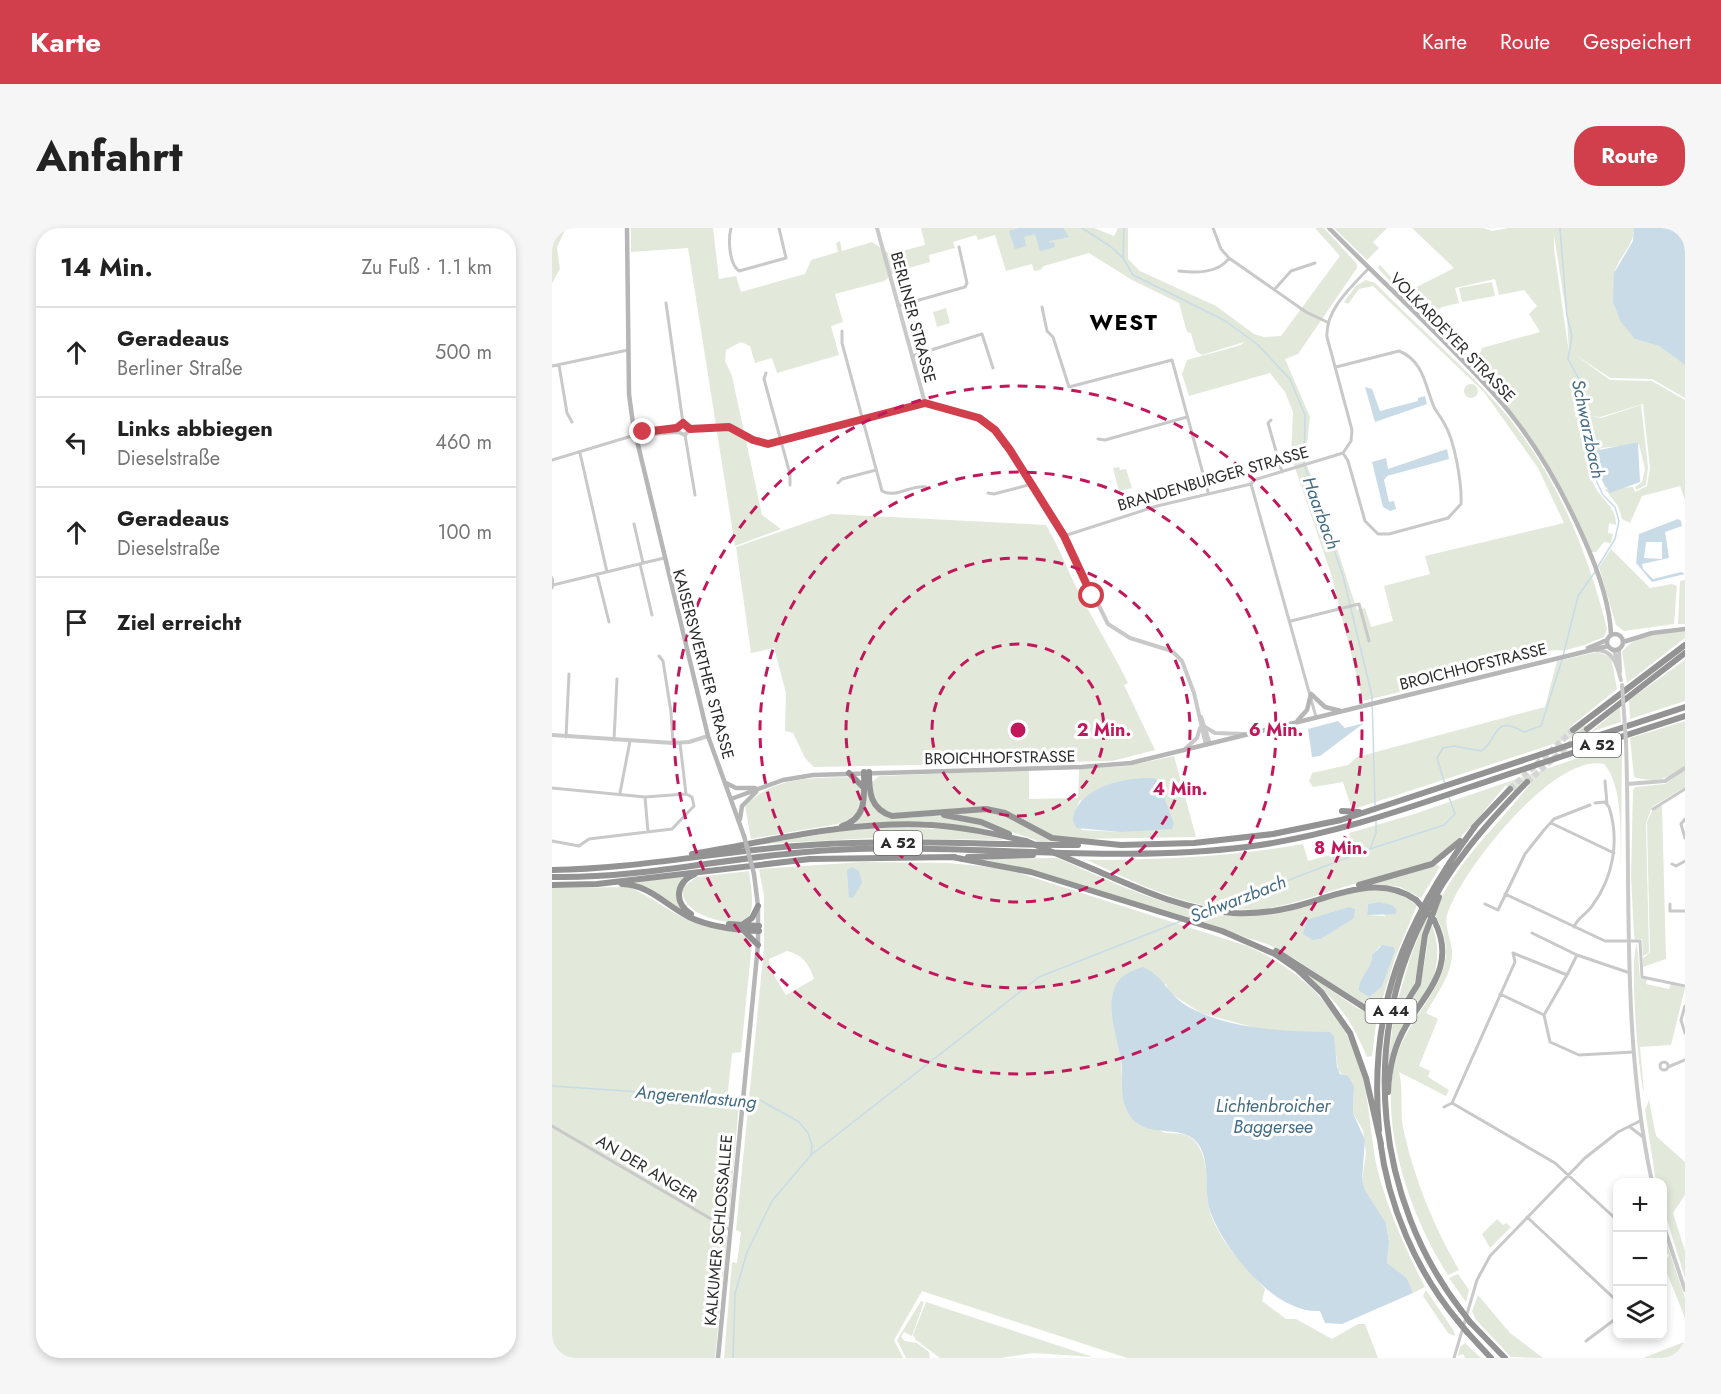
<!DOCTYPE html>
<html lang="de">
<head>
<meta charset="utf-8">
<style>
  body { margin:0; font-family:Jost,sans-serif; background:#f6f6f6; color:#222 }
  .controls { position:absolute; right:18px; bottom:18px; display:grid; overflow:hidden; border-radius:12px; box-shadow:0 3px 9px #0003 }
  .controls button { width:54px; height:54px; display:grid; place-items:center; padding:0; border:0; border-bottom:2px solid #e0e0e0; background:#fff; color:#222; font:30px sans-serif }
  .stop { position:absolute; width:18px; height:18px; margin:-14px; border:4px solid #d13f4c; border-radius:50%; background:#fff }
  .stop.end { background:#d13f4c; border-color:#fff; box-shadow:0 2px 6px #0008 }
  .list { margin:0; padding:0; list-style:none }
  h2 { display:flex; justify-content:space-between; align-items:center; height:78px; margin:0; padding:0 24px; font-size:26px }
  h2 small { font-size:20px; font-weight:400; color:#767676 }
  .list li { display:grid; grid-template-columns:39px 1fr auto; gap:18px; align-items:center; box-sizing:border-box; height:90px; padding:0 24px; border-top:2px solid #e0e0e0 }
  .list b { display:block; font-size:22px; white-space:nowrap }
  .list p { margin:0; font-size:20px; white-space:nowrap; color:#767676 }
  .list em { font-size:20px; font-style:normal; color:#767676 }
  .icon { flex:none; width:33px; height:33px; fill:none; stroke:currentColor; stroke-width:2; stroke-linecap:round; stroke-linejoin:round }
  .map { position:relative; flex:none; width:1133px; height:1130px; overflow:hidden; border-radius:24px }
  header { display:flex; align-items:center; gap:36px; box-sizing:border-box; height:84px; padding:0 30px; background:#d13f4c; color:#fff }
  header strong { font-size:28px }
  nav { display:flex; gap:33px; margin-inline-start:auto; font-size:21px }
  .intro { display:flex; align-items:center; justify-content:space-between; box-sizing:border-box; height:144px; padding:0 36px }
  h1 { margin:0; font-size:42px }
  .button { padding:15px 27px; border-radius:24px; background:#d13f4c; color:#fff; font-size:21px; font-weight:700 }
  main { display:flex; gap:36px; padding:0 36px }
  aside { flex:1; background:#fff; border-radius:24px; box-shadow:0 3px 9px #0003 }
  .map>svg:first-child { display:block }
  .green { fill:#e2e8da; fill-rule:evenodd }
  .water { fill:#c8dbe6; fill-rule:evenodd }
  .lines { fill:none; stroke-linecap:round; stroke-linejoin:round }
  .stream { stroke:#c8dbe6; stroke-width:1.5 }
  .motorway-tunnel { stroke:#d5d5d5; stroke-width:6; stroke-dasharray:6 3; stroke-linecap:butt }
  .minor { stroke:#c9c9c9; stroke-width:3 }
  .tertiary { stroke:#c9c9c9; stroke-width:4 }
  .secondary { stroke:#b6b6b6; stroke-width:4.5 }
  .motorway { stroke:#939393; stroke-width:6 }
  .tertiary-bridge { stroke:#c9c9c9; stroke-width:4 }
  .secondary-bridge { stroke:#b6b6b6; stroke-width:4.5 }
  .motorway-bridge { stroke:#939393; stroke-width:6 }
  .route { stroke:#d13f4c; stroke-width:8 }
  .ring { fill:none; stroke:#c2185b; stroke-width:3; stroke-dasharray:10 8 }
  .labels { text-anchor:middle; stroke-width:6; stroke-linejoin:round; paint-order:stroke }
  .shield { fill:#fff; stroke:#6b6b6b; stroke-width:1.5 }
  .shield-label { font-size:15px; font-weight:bold; fill:#2c2c2c }
  .street-label { font-size:16px; fill:#2c2c2c; stroke:#fff }
  .water-label { font-size:18px; font-style:italic; fill:#436c84; stroke:#fff }
  .district-label { font-size:22px; font-weight:bold; letter-spacing:1.5px; fill:#000; stroke:#fff }
  .centre { fill:#c2185b; stroke:#fff; stroke-width:3 }
  .ring-label { font-size:18px; text-anchor:middle; font-weight:bold; fill:#c2185b; stroke:#fff; stroke-width:6; stroke-linejoin:round; paint-order:stroke }
</style>
</head>
<body>
<header>
<strong>Karte</strong>
<nav><a>Karte</a><a>Route</a><a>Gespeichert</a></nav>
</header>
<div class="intro"><h1>Anfahrt</h1><a class="button">Route</a></div>
<main>
<aside>
<h2>14 Min.<small>Zu Fuß · 1.1 km</small></h2>
<ul class="list">
<li><svg class="icon" aria-label="ahead" viewBox="0 0 24 24"><path d="M12 20V5M6 11l6-6 6 6"/></svg><div><b>Geradeaus</b><p>Berliner Straße</p></div><em>500 m</em></li>
<li><svg class="icon" aria-label="left" viewBox="0 0 24 24"><path d="M17 20v-9H6M10 6l-5 5 5 5"/></svg><div><b>Links abbiegen</b><p>Dieselstraße</p></div><em>460 m</em></li>
<li><svg class="icon" aria-label="ahead" viewBox="0 0 24 24"><path d="M12 20V5M6 11l6-6 6 6"/></svg><div><b>Geradeaus</b><p>Dieselstraße</p></div><em>100 m</em></li>
<li><svg class="icon" aria-label="arrive" viewBox="0 0 24 24"><path d="M6 21V4h12l-3 4 3 4H6"/></svg><div><b>Ziel erreicht</b></div></li>
</ul>
</aside>
<div class="map">
<svg width="1133" height="1130" viewBox="0 0 1133 1130">
  <rect width="100%" height="100%" fill="#fff"/>
  <path class="green" d="M0 0H14L5 19 8 41 0 55Z
    M79 0H161L167 51 184 48 189 64 253 46 259 32 286 24 284 15 288 13 290 23 320 14 338 26 373 17 369 0H542L562 8 566 0H576V31L588 43 664 78 702 106 712 109 729 108 788 28 763 0H772L805 36V40L746 126 733 131 758 189 753 233 770 274 805 382 813 380 819 399 841 393 832 358 878 346 873 328 1012 295 986 240 932 164 821 58 807 61 796 76 792 74 804 58 814 52 823 55C860 93 901 128 937 167 998 232 1034 316 1055 401L1052 409C1040 414 1026 420 1013 422 1002 423 994 420 985 430L811 473 779 346 739 228 741 184 733 164 718 145 637 168 630 146 635 132 689 117 692 114 650 127 644 123 639 105 635 104 627 75 580 52 537 25 492 38 488 42 482 43 480 36 454 43 443 7 426 12 424 7 401 14 403 20 377 27 378 34 343 44 332 53 283 66 291 94 279 98 287 127 225 145 220 130 203 135 198 118 189 114 174 122 173 133 180 148 210 287 229 301 183 318 136 20 79 24Z
    M782 0H835L821 14 827 20 815 32Z
    M860 0H931L940 3 957 0H1082C1082 18 1068 27 1063 43 1059 57 1078 96 1083 111L1107 118 1133 137V170L1100 151 1058 150 1021 125 1058 152 1100 153 1133 172V272L1128 258 1090 268 1078 295 1070 291 1066 278 1053 261 1081 259 1083 264 1095 258 1098 240 1091 176 1048 189 1039 188 1049 190 1089 177 1096 239 1094 257 1084 262 1083 259 1090 254 1093 241 1087 216 1049 220 1045 224 1055 259 1053 260 1040 220 1038 187 1033 186C1034 208 1033 236 1042 257 1049 272 1065 279 1064 297L1057 295 1056 305 1061 306 1059 315 1052 314 1044 324H1039L1015 271 991 229 922 143 930 120 988 104 977 86 985 78 972 62 947 67 943 51 903 60 907 75 890 79 874 90 858 70 854 71 826 40 828 37 853 65 902 40ZM1002 7 1015 91 1017 125 1002 21Z
    M940 54 943 68 910 74 907 60Z
    M394 80 398 95 385 99 381 84Z
    M912 163a7 7 0 1 1 14 0a7 7 0 1 1-14 0Z
    M567 239 568 242 574 241 580 260 567 263 561 240Z
    M279 286 494 297C511 326 521 357 538 385 551 409 564 431 576 455L572 457 603 522 560 533 262 539 253 530 241 505 233 503 234 465 222 420 199 425 184 319Z
    M1059 321 1098 360 1120 356 1125 358 1122 396 1072 403 1064 397 1047 339Z
    M1133 352V396H1126L1128 353Z
    M1133 403V410L1075 455 1070 424C1084 405 1112 405 1133 403Z
    M1045 424 1059 429 1065 461 1018 499 1023 504 1033 497 1039 504 1068 479 1069 494 805 580 800 581 791 554 761 559 757 553 760 545 796 537 805 529 993 479 1005 433Z
    M1133 432V473L1078 491 1077 472Z
    M1133 493V538C1115 552 1104 555 1082 549L1078 510Z
    M1070 515 1069 638C1068 609 1072 559 1052 536 1002 524 908 644 895 687 892 697 899 711 900 723 901 745 885 766 874 785L886 791 867 838 878 843 876 849 897 862 894 868 847 844C852 863 847 884 852 904 863 953 882 999 907 1042L896 1047C860 992 827 899 843 834 857 778 920 747 882 685 904 633 945 599 978 556L973 552 962 564 954 557C934 580 914 608 888 627 865 644 829 649 802 656 772 664 740 678 709 681 645 686 590 658 535 632 608 632 678 629 751 616L756 633 800 621 797 605 859 587Z
    M622 528 644 609 524 611 506 609 434 578 342 586C325 580 321 570 320 554L327 548 477 542V571L526 570 527 541 575 538ZM528 572 568 604 530 602 521 589Z
    M1133 542V559L1100 579 1094 595 1097 725 1091 728 1090 711 1083 712 1082 707 1079 649 1081 562 1083 559 1113 556Z
    M297 549 309 560C309 577 307 587 291 595L199 611 193 578C221 549 258 550 297 549Z
    M315 563C325 599 352 589 380 588 399 588 422 591 438 601L372 593 298 596 304 592Z
    M1110 577 1114 731 1091 739V730L1098 725 1095 594 1101 581Z
    M435 582 461 591 490 608 505 613H486L411 587 398 585Z
    M342 599 410 602 453 612 323 610 210 616 291 603Z
    M505 630C566 656 630 690 697 688 709 687 723 687 734 684 778 673 824 646 865 677L843 730 828 779 816 780 743 731 715 716 480 642 431 631ZM826 674 833 688 815 687 816 676ZM796 679 795 694 769 711 761 712 780 684ZM828 718 843 723 832 750 819 769 807 763C808 749 821 740 820 727Z
    M311 634 397 635 455 641 695 718C755 744 798 790 812 855 818 883 819 912 825 940 836 983 853 1020 873 1059L861 1065 855 1050 835 1035 837 1014 834 995 813 962 810 952 814 925 811 902 801 885 802 858 786 842 784 826 740 804 711 802 649 785 618 765 614 756 560 773 569 831 571 869C583 879 595 896 609 903 620 909 634 900 645 916 660 937 651 964 659 987 669 1015 694 1040 713 1061L710 1073 734 1091H744L780 1111 806 1096H813L826 1130H575L370 1063 342 1112 351 1130H172L180 1034 185 1035 189 1004 184 1002 212 720V668L207 641ZM235 723C251 727 257 736 262 751L234 767 218 741 217 731Z
    M883 635 888 639 869 670 848 659 819 655Z
    M197 643C198 655 204 679 196 690 186 701 125 689 131 659L145 649Z
    M137 647 129 654V681L96 659 80 655Z
    M76 659C100 668 119 686 143 695 162 702 187 698 200 715L189 824 180 825 175 872 187 875 177 991 168 994 167 998 173 1004 175 1010 163 1130H0V660Z
    M875 687 877 690 861 761 844 778 858 730Z
    M879 695C900 744 864 783 840 824L836 835 842 785C875 770 872 726 879 695Z
    M1085 716 1088 750 1095 751 1094 756 1117 761 1119 756 1133 760 1119 817 1088 819 1092 864C1086 845 1077 728 1085 716Z
    M742 737 805 780 825 788 820 828 815 829C796 783 780 768 742 737Z
    M1097 872 1104 908 1133 934V967L1121 985 1133 1023V1050L1111 979 1110 954H1104L1093 882Z
    M945 991 951 997 954 995 959 999 938 1020 930 1006Z
    M1110 1001 1133 1070V1090L1111 1035 1117 1028 1111 1018Z
    M906 1046 917 1062 914 1074 897 1050Z
    M874 1062 902 1103 903 1108 896 1105 871 1068Z
    M926 1067 958 1105 991 1130 959 1129 924 1092 920 1083Z
    M369 1073 372 1074 360 1108 352 1104 349 1109 353 1113 365 1115 377 1124 378 1130H354L345 1112Z
    M374 1074 541 1129H543L481 1125 449 1130H388L364 1112 361 1107Z
    M1133 1113V1130H1091L1132 1114Z
    M913 1115 929 1130H913L911 1126 906 1128 908 1119Z"/>
  <path class="water" d="M467 0H511L517 9 497 13 498 15 502 14 503 19 488 23 483 6 472 9 474 18 463 21 457 3Z
    M1082 0H1133V137L1107 118 1083 111 1069 94 1061 74 1062 45 1081 13Z
    M813 159 820 161 828 183 866 173V170L873 168 875 176 823 194Z
    M1082 215H1086L1088 254 1058 265 1048 249 1042 223Z
    M895 221 897 231 835 248 832 252 837 274 842 273 844 281 838 283 831 279 820 234 834 230 836 241Z
    M1126 291 1129 293 1130 298 1113 304 1117 330 1090 336 1091 341 1101 351 1129 344 1133 346 1100 354 1084 335 1087 306ZM1094 314H1110V331L1092 330Z
    M786 493 793 500 812 495 768 528 760 529 756 501Z
    M602 550 606 553 622 596 620 601 568 604 525 600C520 594 520 590 523 583 535 557 575 549 602 550Z
    M300 639 307 643 310 655 301 670 297 669 295 642Z
    M826 674 840 677 845 682 844 686 815 687 816 676Z
    M796 679 803 681 802 690 769 711 761 712 751 706 755 692Z
    M830 717 841 719 843 723 830 758 818 769 807 763C806 749 821 741 820 727Z
    M591 739C613 749 615 766 635 778 678 802 730 803 778 804L782 808 785 839 788 846 796 848 802 858 801 885 813 912 810 952 813 962 834 995 837 1014 835 1035 855 1050 861 1065 790 1096 773 1095 768 1083C724 1086 675 1025 660 988 650 966 660 939 647 917 633 896 603 909 585 895 580 892 576 885 574 880 567 865 572 847 569 831 565 809 554 780 563 759 568 747 579 743 591 739Z"/>
  <g class="lines">
    <path class="stream" d="M530 0 558 18 570 29
      M572 0 571 30 581 47 672 92 705 116 738 151 753 187 752 236 791 348 820 468 823 577
      M1008 0 1015 88 1020 108 1016 131 1028 153 1043 250 1051 267 1063 279 1067 293 1063 311 1045 340
      M0 14 7 0
      M1011 428 1026 368 1043 344
      M893 556 885 530 891 520 902 518 929 523C947 512 940 485 972 504L989 498 1010 432
      M818 621 824 605V591
      M664 680 818 621 892 597 903 586 897 569
      M636 690 657 684
      M0 858 208 872 247 894 256 905 260 917 259 927
      M181 1130 183 1066 195 1024 220 973 259 927 487 749 629 693"/>
    <path class="motorway-tunnel" d="M975 554 1035 501
      M958 561 1021 502"/>
    <path class="minor" d="M179 0C176 11 177 36 187 43L234 30 227 0
      M661 0 669 21 677 30 754 84 775 94
      M627 43C643 45 667 45 677 30
      M722 62 739 43 763 35
      M114 75 131 195
      M346 78 413 59 415 55 407 19
      M490 79 495 103 501 109 517 159 620 132 656 264
      M290 103V115L330 263C343 271 360 256 374 259
      M360 128 430 106 441 140
      M7 137 15 185 20 194
      M0 138 76 122
      M784 139 847 123C872 133 873 158 882 179 885 185 889 189 892 195 903 213 910 256 909 276L896 290 837 306H826L813 293 796 233 791 225
      M214 145 212 151 238 246V257
      M719 192 716 195 730 244
      M133 207 143 267
      M546 211 553 212 635 189
      M28 225 55 344
      M0 232 83 207
      M286 255 290 251 324 242
      M699 256 764 489
      M436 265 442 266 480 256
      M82 296 91 335
      M512 308 605 278 699 256 702 252 791 225 799 213 800 202 775 109C773 82 800 58 817 40
      M88 336 100 387
      M45 346 57 394
      M0 350 1 357
      M0 360 1 357 112 330
      M739 393 807 376 817 413
      M107 428 111 433 119 484 121 515
      M14 509 17 446
      M62 512 65 451
      M1053 553 1055 576
      M0 560 93 569 134 566
      M68 565 78 513
      M93 569 96 604
      M1101 581 1133 561
      M1133 591 1129 596 1133 610
      M999 595 1062 625
      M0 613 27 618 37 611 120 601 142 578 140 569 134 566 128 515
      M1120 636 1124 638 1133 633
      M953 666 1053 713H1088L1090 749 1133 758
      M933 676 946 682 973 626 992 602 1002 591 1038 577
      M1118 676V683H1133
      M1022 699C1026 689 1034 687 1040 678 1061 650 1068 613 1057 579L1053 574 1043 575
      M980 705 1025 727 1078 745
      M1015 747 992 787 998 814 1027 827 1081 824
      M948 766 992 787
      M1133 778 1129 792 1133 805
      M1108 838a4 4 0 1 1 8 0a4 4 0 1 1-8 0Z
      M1116 839 1133 832
      M900 875 1003 935 1066 993
      M892 879 900 875 963 734 961 725 1015 747 1025 727
      M0 898 178 1002
      M1078 899 1091 909
      M975 989 1066 1074
      M1034 1113 1066 1089
      M902 1130 925 1052 938 1028 1033 930 1066 904 1088 893"/>
    <path class="tertiary" d="M325 0 373 175 427 190 448 207 512 308 556 396 578 410 620 423 630 433 642 465 654 517
      M138 201 177 199 204 213 220 215 373 175
      M83 207C99 200 115 202 131 195L138 201
      M87 207 126 204 133 207 138 201
      M1067 421 1068 444
      M1044 422C1062 422 1065 437 1069 452
      M1062 422 1066 436
      M649 489 658 516
      M653 499 663 505 693 506
      M0 507 121 515 137 514 156 508
      M1074 514C1079 661 1069 810 1100 954
      M634 520 645 510 648 500
      M1075 556 1113 553 1133 540
      M1110 993 1133 1062"/>
    <path class="secondary" d="M75 0 77 166 81 196 156 508 192 608
      M777 0C831 55 889 107 941 165 979 207 1009 259 1032 311 1045 340 1058 375 1059 407
      M1055 414a8 8 0 1 1 16 0a8 8 0 1 1-16 0Z
      M1071 414 1100 405 1133 401
      M1036 420 1055 412
      M759 466 773 479 789 483
      M746 492 755 482 759 466
      M174 555 184 560H203
      M179 571 231 552 261 547 529 539 579 535 1056 418
      M188 591 190 578 204 564
      M166 1130 206 717V678L202 646"/>
    <path class="motorway" d="M1035 501 1133 425
      M1021 502 1133 417
      M317 544C317 564 318 581 340 588L434 581 453 585 500 610 569 617 642 615 721 606 789 592 1133 479
      M297 545 311 559
      M790 583 807 584
      M392 587 429 594 457 606
      M290 598C316 590 312 567 312 544
      M922 599 958 561
      M140 626C219 613 299 592 380 597 412 599 443 606 474 613
      M400 629 479 644 670 703 723 726 746 742 770 765 798 805 814 850 829 916
      M416 629 481 627
      M541 641C587 661 631 682 681 685 701 686 721 684 741 679 782 669 825 645 864 672
      M0 642C87 641 172 622 258 617 347 611 437 617 526 617
      M0 649C95 651 188 626 283 622 420 615 558 636 694 619 772 609 845 584 918 559 990 535 1061 511 1133 488
      M70 656C98 657 113 677 137 689 158 699 183 702 207 703
      M0 657 45 656 258 631 403 629
      M807 657 880 636 908 613
      M139 686C121 674 124 654 143 646
      M177 696 207 698
      M190 697 200 690 206 678
      M191 702 206 717
      M724 723 816 782
      M854 775 866 756 873 707 887 669
      M836 864C837 841 842 818 854 798 876 762 905 737 882 692
      M827 902C816 779 852 694 924 597
      M828 912C836 977 864 1043 906 1093
      M909 1082C824 972 808 814 871 691 896 639 935 595 975 554
      M918 1094 953 1130
      M915 1104 939 1130"/>
    <path class="tertiary-bridge" d="M1070 457 1074 514"/>
    <path class="secondary-bridge" d="M192 608 202 646"/>
    <path class="motorway-bridge" d="M474 613 541 641
      M864 672 882 692
      M816 782 837 783 854 775
      M909 1082 918 1094
      M906 1093 915 1104"/>
  </g>
  <g class="lines">
    <path class="route" d="M91 204 125 200 131 195 138 201 177 199 201 212 216 216 373 175 427 190 443 202 458 222 512 308 540 368"/>
  </g>
  <g class="ring">
    <circle cx="466" cy="502" r="86"/>
    <circle cx="466" cy="502" r="172"/>
    <circle cx="466" cy="502" r="258"/>
    <circle cx="466" cy="502" r="344"/>
  </g>
  <g class="labels">
    <g class="shield">
      <rect x="1021" y="505" width="48" height="24" rx="4.5"/>
      <rect x="322" y="603" width="48" height="24" rx="4.5"/>
      <rect x="813.5" y="771" width="51" height="24" rx="4.5"/>
    </g>
    <g class="shield-label">
      <text x="1045" y="522">A 52</text>
      <text x="346" y="620">A 52</text>
      <text x="839" y="788">A 44</text>
    </g>
    <g class="street-label">
      <text transform="translate(362 89) rotate(75)" y="6">BERLINER STRASSE</text>
      <text transform="translate(901 109) rotate(46)" y="6">VOLKARDEYER STRASSE</text>
      <text transform="translate(661 250) rotate(-16)" y="6">BRANDENBURGER STRASSE</text>
      <text transform="translate(152 436) rotate(75)" y="6">KAISERSWERTHER STRASSE</text>
      <text transform="translate(921 438) rotate(-14)" y="6">BROICHHOFSTRASSE</text>
      <text transform="translate(448 529) rotate(-1)" y="6">BROICHHOFSTRASSE</text>
      <text transform="translate(95 940) rotate(31)" y="6">AN DER ANGER</text>
      <text transform="translate(166 1002) rotate(-85)" y="6">KALKUMER SCHLOSSALLEE</text>
    </g>
    <g class="water-label">
      <text transform="translate(1036 201) rotate(78)" y="6">Schwarzbach</text>
      <text transform="translate(769 285) rotate(70)" y="6">Haarbach</text>
      <text transform="translate(686 671) rotate(-21)" y="6">Schwarzbach</text>
      <text transform="translate(144 869) rotate(5)" y="6">Angerentlastung</text>
      <text x="721" y="884">Lichtenbroicher<tspan x="721" dy="21">Baggersee</tspan></text>
    </g>
    <g class="district-label">
      <text x="572" y="102">WEST</text>
    </g>
  </g>
  <circle cx="466" cy="502" r="9" class="centre"/>
  <g class="ring-label">
    <text x="552" y="508">2 Min.</text>
    <text x="724" y="508">6 Min.</text>
    <text x="628" y="567">4 Min.</text>
    <text x="789" y="626">8 Min.</text>
  </g>
</svg>
<div class="controls">
<button>+</button>
<button>−</button>
<button><svg class="icon" aria-label="layers" viewBox="0 0 24 24"><path d="M12 4l9 5-9 5-9-5zM3 14l9 5 9-5"/></svg></button>
</div>
<div class="stop" style="left:540px;top:368px"></div>
<div class="stop end" style="left:91px;top:204px"></div>
</div>
</main>
</body>
</html>
